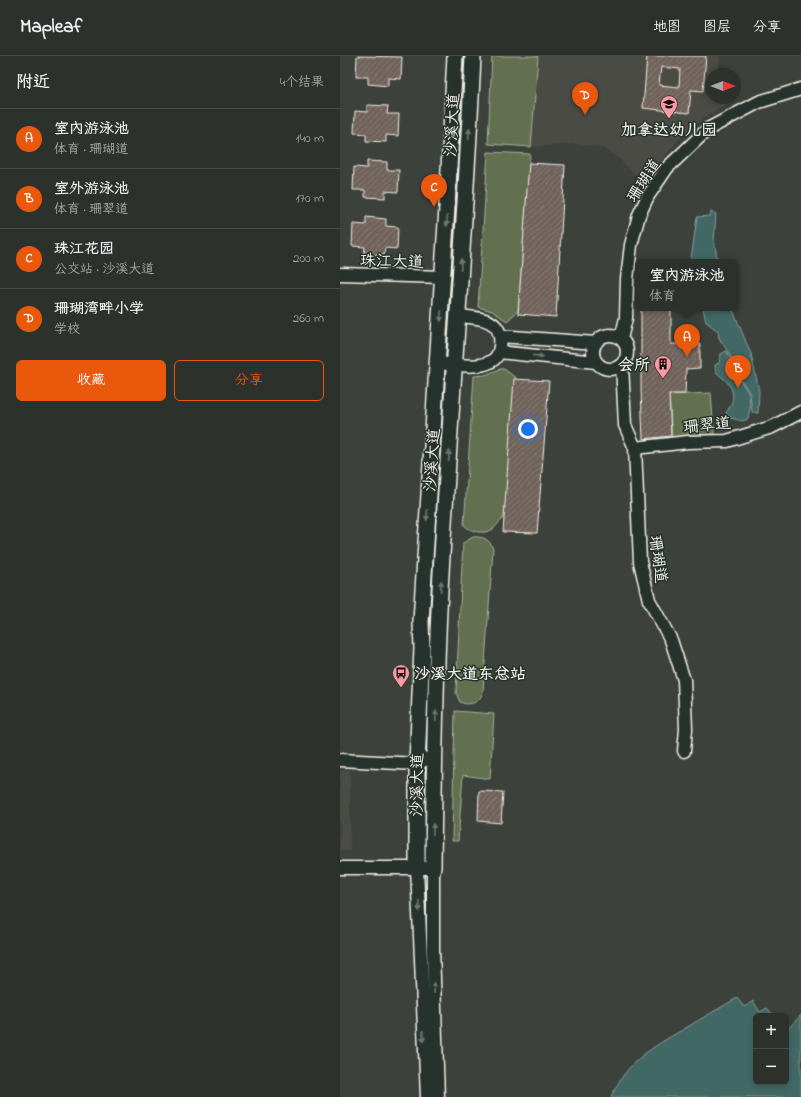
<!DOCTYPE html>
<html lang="zh">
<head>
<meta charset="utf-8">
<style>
  body { margin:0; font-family:"Indie Flower","LXGW WenKai TC",sans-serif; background:#353934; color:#f1f3f6 }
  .controls { position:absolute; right:12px; bottom:12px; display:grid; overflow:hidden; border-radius:6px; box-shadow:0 2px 6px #0003 }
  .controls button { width:36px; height:36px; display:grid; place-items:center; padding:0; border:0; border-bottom:1px solid #484c48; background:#2d312c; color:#f1f3f6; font:20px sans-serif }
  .compass { position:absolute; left:365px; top:12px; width:36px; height:36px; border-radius:50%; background:#2d312c; box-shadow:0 2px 6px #0003; rotate:90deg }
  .you { position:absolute; left:188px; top:373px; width:14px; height:14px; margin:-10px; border:3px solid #fff; border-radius:50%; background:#1a73e8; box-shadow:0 0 0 6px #1a73e833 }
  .badge { display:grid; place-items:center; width:26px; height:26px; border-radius:50%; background:#ea580c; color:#fff; font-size:13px; font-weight:700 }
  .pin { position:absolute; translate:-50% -33px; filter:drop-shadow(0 1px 2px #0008) }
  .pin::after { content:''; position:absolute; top:21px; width:14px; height:12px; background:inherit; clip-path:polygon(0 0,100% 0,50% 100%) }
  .popup { position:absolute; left:295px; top:203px; width:104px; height:52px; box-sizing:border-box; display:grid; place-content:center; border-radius:6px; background:#2d312c; filter:drop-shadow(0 1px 3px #0005); font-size:13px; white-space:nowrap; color:#a7a9a9 }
  .popup b { font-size:15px; color:#f1f3f6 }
  .popup::after { content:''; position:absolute; left:50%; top:100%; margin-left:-8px; border:8px solid transparent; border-top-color:#2d312c }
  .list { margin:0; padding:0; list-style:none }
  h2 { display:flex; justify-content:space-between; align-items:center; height:52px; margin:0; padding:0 16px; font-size:17px }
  h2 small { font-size:13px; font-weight:400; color:#a7a9a9 }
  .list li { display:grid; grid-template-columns:26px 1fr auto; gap:12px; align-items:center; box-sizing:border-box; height:60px; padding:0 16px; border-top:1px solid #484c48 }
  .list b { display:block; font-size:15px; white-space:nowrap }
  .list p { margin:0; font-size:13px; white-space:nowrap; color:#a7a9a9 }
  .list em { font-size:13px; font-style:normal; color:#a7a9a9 }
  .actions { display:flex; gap:8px; padding:12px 16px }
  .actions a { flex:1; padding:9px 0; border:1px solid #ea580c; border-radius:6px; text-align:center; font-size:14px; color:#ea580c }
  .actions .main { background:#ea580c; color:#fff }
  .map { position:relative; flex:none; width:461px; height:1041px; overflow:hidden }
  header { display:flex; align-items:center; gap:24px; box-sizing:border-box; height:56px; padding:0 20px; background:#2d312c; border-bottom:1px solid #484c48 }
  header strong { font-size:19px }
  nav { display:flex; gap:22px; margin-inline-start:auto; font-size:14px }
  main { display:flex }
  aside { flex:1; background:#2d312c }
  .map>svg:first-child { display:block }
  .built { fill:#4c4b45 }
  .green { fill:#626f50; stroke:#abb09c }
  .water { fill:#426765; stroke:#899e99 }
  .building { fill:url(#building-hatch); stroke:#f4f1e8; fill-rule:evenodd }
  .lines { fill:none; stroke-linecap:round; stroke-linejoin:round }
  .minor-casing { stroke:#f4f1e8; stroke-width:15 }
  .major-casing { stroke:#f4f1e8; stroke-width:18 }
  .minor { stroke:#26332d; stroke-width:12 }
  .major { stroke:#26332d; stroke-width:15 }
  .oneway { fill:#6e766e }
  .labels { text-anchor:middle; stroke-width:3; stroke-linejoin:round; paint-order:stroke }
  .street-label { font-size:16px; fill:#f4f1e8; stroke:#26332d }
  .poi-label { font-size:16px; font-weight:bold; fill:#f4f1e8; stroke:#26332d }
</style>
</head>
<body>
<header>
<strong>Mapleaf</strong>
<nav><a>地图</a><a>图层</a><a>分享</a></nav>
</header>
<main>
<aside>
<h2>附近<small>4个结果</small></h2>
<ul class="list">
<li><span class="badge">A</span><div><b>室内游泳池</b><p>体育 · 珊瑚道</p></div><em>140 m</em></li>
<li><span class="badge">B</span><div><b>室外游泳池</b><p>体育 · 珊翠道</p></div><em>170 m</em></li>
<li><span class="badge">C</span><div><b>珠江花园</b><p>公交站 · 沙溪大道</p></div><em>200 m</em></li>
<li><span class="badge">D</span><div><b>珊瑚湾畔小学</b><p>学校</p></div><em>260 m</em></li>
</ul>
<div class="actions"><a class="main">收藏</a><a>分享</a></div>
</aside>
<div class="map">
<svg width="461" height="1041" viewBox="0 0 461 1041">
  <defs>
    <pattern id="building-hatch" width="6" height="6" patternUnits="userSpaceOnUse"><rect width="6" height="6" fill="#70635c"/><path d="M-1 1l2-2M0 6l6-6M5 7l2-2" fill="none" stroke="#857a73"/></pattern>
  </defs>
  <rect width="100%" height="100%" fill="#3c413b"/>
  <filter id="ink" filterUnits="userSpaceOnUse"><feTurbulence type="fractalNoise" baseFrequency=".025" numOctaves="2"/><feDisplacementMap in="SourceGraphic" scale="8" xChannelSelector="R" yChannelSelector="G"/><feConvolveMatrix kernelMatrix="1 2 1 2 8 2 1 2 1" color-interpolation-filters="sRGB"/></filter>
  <g filter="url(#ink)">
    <path class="built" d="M198 0H380L379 18H371V42H387L389 46 370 58 346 76 325 100 305 128 278 102 262 92 246 89 236 88 191 91Z
      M0 714H10V795H0Z"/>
    <path class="green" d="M152 0H198L191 91 148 88Z
      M148 96 190 98 178 255 167 265 152 255 138 251Z
      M160 313H164L176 322 167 460C160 463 159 468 153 473 145 479 130 476 124 469L134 320 145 319Z
      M371 337 374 378 332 382 329 339Z
      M133 481C142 480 150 483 153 493L143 635C141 646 130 651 120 646L116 637 123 487Z
      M115 655 154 658 150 723 123 719 118 785H112Z"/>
    <path class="water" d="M371 156 376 158 374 186 378 206H352L351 203 357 161 370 160Z
      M363 252H392L411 298 419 335 418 357 412 356 410 337 399 321 397 310 379 282 378 275 366 266Z
      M386 295 396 311 398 321 409 338 410 352 408 363 403 365 390 362 386 357C395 344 396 334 383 322 378 318 375 317 375 309L379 307 381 298Z
      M397 942 404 951 413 945 420 956 427 952 434 960H416V1026H446V974H447L461 959V1041H271C287 1005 311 992 344 973 362 962 380 952 397 942Z"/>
    <path class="building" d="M17 0 62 1 61 23 48 22V30L28 28V21H16Z
      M307 0H366L363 35 351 34 349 57 303 52ZM321 11 340 13 339 31 319 29Z
      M27 49 48 50 47 58H59L58 80 46 79V86L26 85V78L14 77 15 55 27 56Z
      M27 105 47 106V114H59L58 136 45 135V142L25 141V134H13L14 111 27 112Z
      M189 107 225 109 216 261 178 258Z
      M26 161 46 163V170L58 171 57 193 45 192 44 199 24 198 25 191 12 190 13 168 26 169Z
      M301 252H331V288H360V312L346 313 345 338H329L331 380 303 383 301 334Z
      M174 323 209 325 197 477 163 476Z
      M139 735 163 736 161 767 138 765Z"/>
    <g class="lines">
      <g class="minor-casing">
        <path id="minor" d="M0 218 103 221
          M253 296a17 17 0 1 1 34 0a17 17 0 1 1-34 0Z
          M160 280 256 287
          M281 283 286 262 287 223 291 189 299 159 308 140 327 112 368 73 419 46 461 33
          M159 296 256 306
          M98 307C112 308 137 313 150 306 156 303 159 298 160 291 164 262 140 262 118 260
          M282 309 285 369 295 392 300 506 309 544 331 584 344 624 346 673 344 695
          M295 392 348 386 387 385 432 371 461 356
          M0 704 77 708 94 699
          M77 811 87 1041
          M0 812H93V894L98 1041"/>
      </g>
      <g class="major-casing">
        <path id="major" d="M77 811V708L82 592 81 566 107 151 115 0
          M93 812C94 719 95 626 100 534 110 356 125 178 133 0"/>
      </g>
      <use href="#minor" class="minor"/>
      <use href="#major" class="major"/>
    </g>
    <defs><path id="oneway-solid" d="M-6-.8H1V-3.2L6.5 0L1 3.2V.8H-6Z"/></defs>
    <g class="oneway">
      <use href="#oneway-solid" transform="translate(129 78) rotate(-87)"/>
      <use href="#oneway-solid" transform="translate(107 165) rotate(94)"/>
      <use href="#oneway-solid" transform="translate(121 208) rotate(-87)"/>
      <use href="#oneway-solid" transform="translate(101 260) rotate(94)"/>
      <use href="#oneway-solid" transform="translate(198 300) rotate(6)"/>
      <use href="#oneway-solid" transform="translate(109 400) rotate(-86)"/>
      <use href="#oneway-solid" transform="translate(87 459) rotate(94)"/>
      <use href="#oneway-solid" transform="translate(101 530) rotate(-86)"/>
      <use href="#oneway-solid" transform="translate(96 660) rotate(-88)"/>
      <use href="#oneway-solid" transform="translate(93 773) rotate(-89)"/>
      <use href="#oneway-solid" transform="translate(79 850) rotate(87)"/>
      <use href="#oneway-solid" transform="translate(94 932) rotate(-92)"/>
      <use href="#oneway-solid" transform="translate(83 980) rotate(88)"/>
    </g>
  </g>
  <defs>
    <g id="school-pin" transform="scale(0.9)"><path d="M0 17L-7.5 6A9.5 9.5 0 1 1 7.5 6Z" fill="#ff9aa2" stroke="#26332d"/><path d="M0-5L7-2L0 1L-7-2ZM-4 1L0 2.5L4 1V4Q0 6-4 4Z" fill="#111"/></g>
    <g id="building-pin" transform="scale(0.9)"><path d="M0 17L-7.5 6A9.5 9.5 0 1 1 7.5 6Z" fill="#ff9aa2" stroke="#26332d"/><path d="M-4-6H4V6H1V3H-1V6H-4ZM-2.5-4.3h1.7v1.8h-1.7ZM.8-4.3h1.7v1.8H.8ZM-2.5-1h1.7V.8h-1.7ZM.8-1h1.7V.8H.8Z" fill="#111"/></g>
    <g id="bus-pin" transform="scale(0.9)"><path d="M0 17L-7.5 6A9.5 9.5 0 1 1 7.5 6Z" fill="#ff9aa2" stroke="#26332d"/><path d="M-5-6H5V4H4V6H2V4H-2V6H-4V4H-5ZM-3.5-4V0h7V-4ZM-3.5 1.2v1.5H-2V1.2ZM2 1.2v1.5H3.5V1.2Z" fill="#111"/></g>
  </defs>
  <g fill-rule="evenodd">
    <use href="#school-pin" x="329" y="48"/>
    <use href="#building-pin" x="323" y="308"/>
    <use href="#bus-pin" x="61" y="617"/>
  </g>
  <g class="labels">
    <g class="street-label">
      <text transform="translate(111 69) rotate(-87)" y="6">沙溪大道</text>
      <text transform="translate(303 124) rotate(-57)" y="6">珊瑚道</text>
      <text transform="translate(52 204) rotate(2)" y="6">珠江大道</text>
      <text transform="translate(367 368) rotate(-6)" y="6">珊翠道</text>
      <text transform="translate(91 404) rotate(-86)" y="6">沙溪大道</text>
      <text transform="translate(319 503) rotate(82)" y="6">珊瑚道</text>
      <text transform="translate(76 729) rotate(-89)" y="6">沙溪大道</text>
    </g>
    <g class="poi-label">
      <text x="329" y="79">加拿达幼儿园</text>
      <text x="310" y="314" text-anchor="end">会所</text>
      <text x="74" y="623" text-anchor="start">沙溪大道东总站</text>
    </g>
  </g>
</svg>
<div class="controls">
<button>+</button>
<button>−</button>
</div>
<svg class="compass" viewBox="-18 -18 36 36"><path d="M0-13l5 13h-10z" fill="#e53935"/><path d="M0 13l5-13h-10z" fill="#a7a9a9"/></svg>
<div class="you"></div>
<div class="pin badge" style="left:347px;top:301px">A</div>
<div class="popup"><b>室内游泳池</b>体育</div>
<div class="pin badge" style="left:398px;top:332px">B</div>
<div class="pin badge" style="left:94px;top:151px">C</div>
<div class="pin badge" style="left:245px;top:59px">D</div>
</div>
</main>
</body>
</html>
